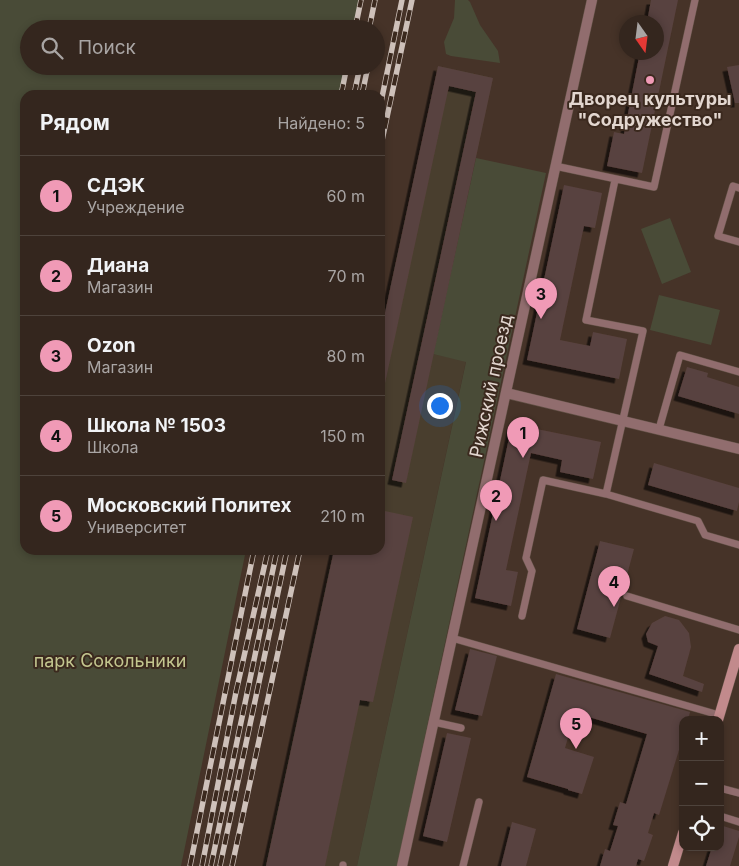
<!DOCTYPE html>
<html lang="ru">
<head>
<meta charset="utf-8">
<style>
  body { margin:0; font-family:Inter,sans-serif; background:#3c2e27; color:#f1f3f6 }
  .controls { position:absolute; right:15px; bottom:15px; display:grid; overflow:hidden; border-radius:10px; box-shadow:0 2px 8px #0003 }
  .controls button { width:45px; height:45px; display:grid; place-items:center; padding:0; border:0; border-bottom:1px solid #4e433c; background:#34261e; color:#f1f3f6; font:25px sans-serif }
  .compass { position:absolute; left:619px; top:15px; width:45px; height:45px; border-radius:50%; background:#34261e; box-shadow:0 2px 8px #0003; rotate:166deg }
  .you { position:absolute; left:439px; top:405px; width:18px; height:18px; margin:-12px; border:4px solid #fff; border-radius:50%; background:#1a73e8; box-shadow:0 0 0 8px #1a73e833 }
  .badge { display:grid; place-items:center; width:32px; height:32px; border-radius:50%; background:#f09ab6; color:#111; font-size:16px; font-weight:700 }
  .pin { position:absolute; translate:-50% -41px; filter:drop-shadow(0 1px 2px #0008) }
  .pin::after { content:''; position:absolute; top:26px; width:18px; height:15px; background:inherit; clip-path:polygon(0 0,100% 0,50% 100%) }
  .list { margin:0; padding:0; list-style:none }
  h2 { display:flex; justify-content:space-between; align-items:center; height:65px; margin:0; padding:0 20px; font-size:21px }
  h2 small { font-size:16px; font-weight:400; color:#a9a5a4 }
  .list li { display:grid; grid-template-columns:32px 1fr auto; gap:15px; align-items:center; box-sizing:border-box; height:80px; padding:0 20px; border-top:1px solid #4e433c }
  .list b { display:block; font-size:19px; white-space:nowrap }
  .list p { margin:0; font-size:16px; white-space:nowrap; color:#a9a5a4 }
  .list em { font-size:16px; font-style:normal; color:#a9a5a4 }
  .icon { flex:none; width:28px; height:28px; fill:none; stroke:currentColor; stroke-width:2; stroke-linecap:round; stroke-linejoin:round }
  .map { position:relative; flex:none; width:739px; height:866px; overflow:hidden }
  .search { position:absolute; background:#34261e; box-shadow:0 2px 8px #0003; left:20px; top:20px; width:365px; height:55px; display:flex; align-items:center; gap:12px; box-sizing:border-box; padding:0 18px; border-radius:28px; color:#a9a5a4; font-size:19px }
  .panel { position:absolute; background:#34261e; box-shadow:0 2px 8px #0003; left:20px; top:90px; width:365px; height:465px; border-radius:15px }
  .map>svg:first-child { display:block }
  .industrial { fill:#493e2e }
  .green { fill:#494b37 }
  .building { fill:#59423f; filter:url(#shadow) }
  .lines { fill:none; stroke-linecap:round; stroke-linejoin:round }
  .lane-casing { stroke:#625146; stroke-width:8 }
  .street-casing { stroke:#625146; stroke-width:11 }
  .secondary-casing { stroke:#625146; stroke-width:11 }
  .lane { stroke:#916d6e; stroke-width:7 }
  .street { stroke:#916d6e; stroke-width:10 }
  .secondary { stroke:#c28a8c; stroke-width:10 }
  .rail-casing { stroke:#cec1ba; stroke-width:5.5 }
  .rail { stroke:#3b291e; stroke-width:4; stroke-dasharray:11; stroke-linecap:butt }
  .poi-dot { fill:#f09ab6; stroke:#3b291e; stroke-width:2 }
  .labels { text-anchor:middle; stroke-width:4; stroke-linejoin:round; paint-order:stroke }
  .poi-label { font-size:18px; font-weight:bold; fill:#e3d7d0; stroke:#3b291e }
  .street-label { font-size:18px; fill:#e3d7d0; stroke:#3b291e }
  .park-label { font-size:18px; fill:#c3c68f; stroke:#3b291e }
</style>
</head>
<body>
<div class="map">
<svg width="739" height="866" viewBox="0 0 739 866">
  <defs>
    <filter id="shadow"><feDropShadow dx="-4.5" dy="4.5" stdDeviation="0" flood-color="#0009"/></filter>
  </defs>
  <rect width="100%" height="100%" fill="#463328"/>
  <path class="industrial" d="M438 66 493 78 433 354 466 361 357 866H264L333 550H380V333Z"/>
  <path class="green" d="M0 0H360L354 29H29V66H346L340 95H25V550H246L181 866H0Z
    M455 0H468L470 2 480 25 498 51 500 63 451 56 446 54 444 42 454 18Z
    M476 158 546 173 397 866H357L466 362 433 354Z
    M670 218 691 272 662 284 641 229Z
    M659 295 720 310 711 345 650 330Z"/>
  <path class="building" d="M651 0H678L642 173 607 166 614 132 624 134 640 52H656V22H647Z
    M739 65V103H735L727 67Z
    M438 66 493 78 406 483 392 480 476 92 449 86 384 388 380 387V336Z
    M564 185 602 193 595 228 584 226 560 340 590 346 593 332 627 339 619 379 527 360Z
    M687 367 708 373 707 377 739 387V414L678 396Z
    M512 424 601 442 593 479 560 472 562 460 531 453 506 570 518 572 511 606 475 598Z
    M654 463 739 488V502L737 511 648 485Z
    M380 510 413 517 373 702 360 700 325 866H266L334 550H380Z
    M600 541 634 549 610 638 577 629Z
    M665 616 679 620 689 633 691 647 683 676 704 684 702 692 649 674 658 646 648 642 646 634 652 623Z
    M470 649 497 656 482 716 455 710Z
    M556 674 690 712 688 720H683V737L659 815 654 813 648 833 653 835 644 861 638 859 636 866H600L605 849 610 851 618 826 613 825 620 802 626 804 647 734 575 713 565 748 594 757 582 794 568 790V789L527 777Z
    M447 733 471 738 447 842 423 836Z
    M512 822 536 829 526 866H501Z
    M720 825 739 831V837L730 866H706L712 847H720Z"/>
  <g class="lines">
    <g class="lane-casing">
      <path id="lane" d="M555 166 654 187 695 0
        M739 188 733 186 718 236 739 242
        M659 429 680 355 739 372
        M606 494 643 331 586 320 615 180
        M627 596 739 630
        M522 616 532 571 526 558 543 480 606 494 698 521 705 535 739 545
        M452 638 719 715
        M434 722 461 728
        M720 788 739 793
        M720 816 739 822
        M343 866V865
        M463 866 479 802"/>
    </g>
    <g class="street-casing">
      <path id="street" d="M506 393 739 449
        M402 866 592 0"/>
    </g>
    <g class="secondary-casing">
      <path id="secondary" d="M718 720 739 649
        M673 866 683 833"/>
    </g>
    <use href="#lane" class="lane"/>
    <use href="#street" class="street"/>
    <use href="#secondary" class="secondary"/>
    <g class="rail-casing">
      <path id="rail" d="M355 29 361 0
        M369 29 375 0
        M341 95 347 66
        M354 95 360 66
        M362 95 368 66
        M380 107 402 0
        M380 150 412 0
        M190 866 254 550
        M202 866 236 692 268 550
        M211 866 277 550
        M220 866 287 550
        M232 866 300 550"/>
    </g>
    <use href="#rail" class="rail"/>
  </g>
  <circle class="poi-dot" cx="650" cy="80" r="5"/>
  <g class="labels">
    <g class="poi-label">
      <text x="650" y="105">Дворец культуры<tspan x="650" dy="21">"Содружество"</tspan></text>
    </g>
    <g class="street-label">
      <text transform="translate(491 386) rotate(-78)" y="6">Рижский проезд</text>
    </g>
    <g class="park-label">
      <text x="110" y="667">парк Сокольники</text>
    </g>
  </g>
</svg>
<div class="controls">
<button>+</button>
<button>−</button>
<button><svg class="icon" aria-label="locate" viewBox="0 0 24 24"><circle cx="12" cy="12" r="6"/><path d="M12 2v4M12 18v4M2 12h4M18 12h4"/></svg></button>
</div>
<svg class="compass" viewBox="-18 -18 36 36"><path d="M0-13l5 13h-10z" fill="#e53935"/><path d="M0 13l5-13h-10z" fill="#a9a5a4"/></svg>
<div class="you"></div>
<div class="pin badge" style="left:523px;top:458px">1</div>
<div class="pin badge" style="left:496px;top:521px">2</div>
<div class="pin badge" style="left:541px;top:319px">3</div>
<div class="pin badge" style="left:614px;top:607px">4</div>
<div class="pin badge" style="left:576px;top:749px">5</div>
<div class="search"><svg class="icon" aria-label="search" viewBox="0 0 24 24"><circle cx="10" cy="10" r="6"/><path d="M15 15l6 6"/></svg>Поиск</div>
<section class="panel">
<h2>Рядом<small>Найдено: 5</small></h2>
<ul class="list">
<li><span class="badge">1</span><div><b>СДЭК</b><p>Учреждение</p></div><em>60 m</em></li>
<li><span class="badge">2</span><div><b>Диана</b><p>Магазин</p></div><em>70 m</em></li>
<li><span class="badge">3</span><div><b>Ozon</b><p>Магазин</p></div><em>80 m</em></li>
<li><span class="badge">4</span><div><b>Школа № 1503</b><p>Школа</p></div><em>150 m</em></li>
<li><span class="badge">5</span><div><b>Московский Политех</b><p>Университет</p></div><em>210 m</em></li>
</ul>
</section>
</div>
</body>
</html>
